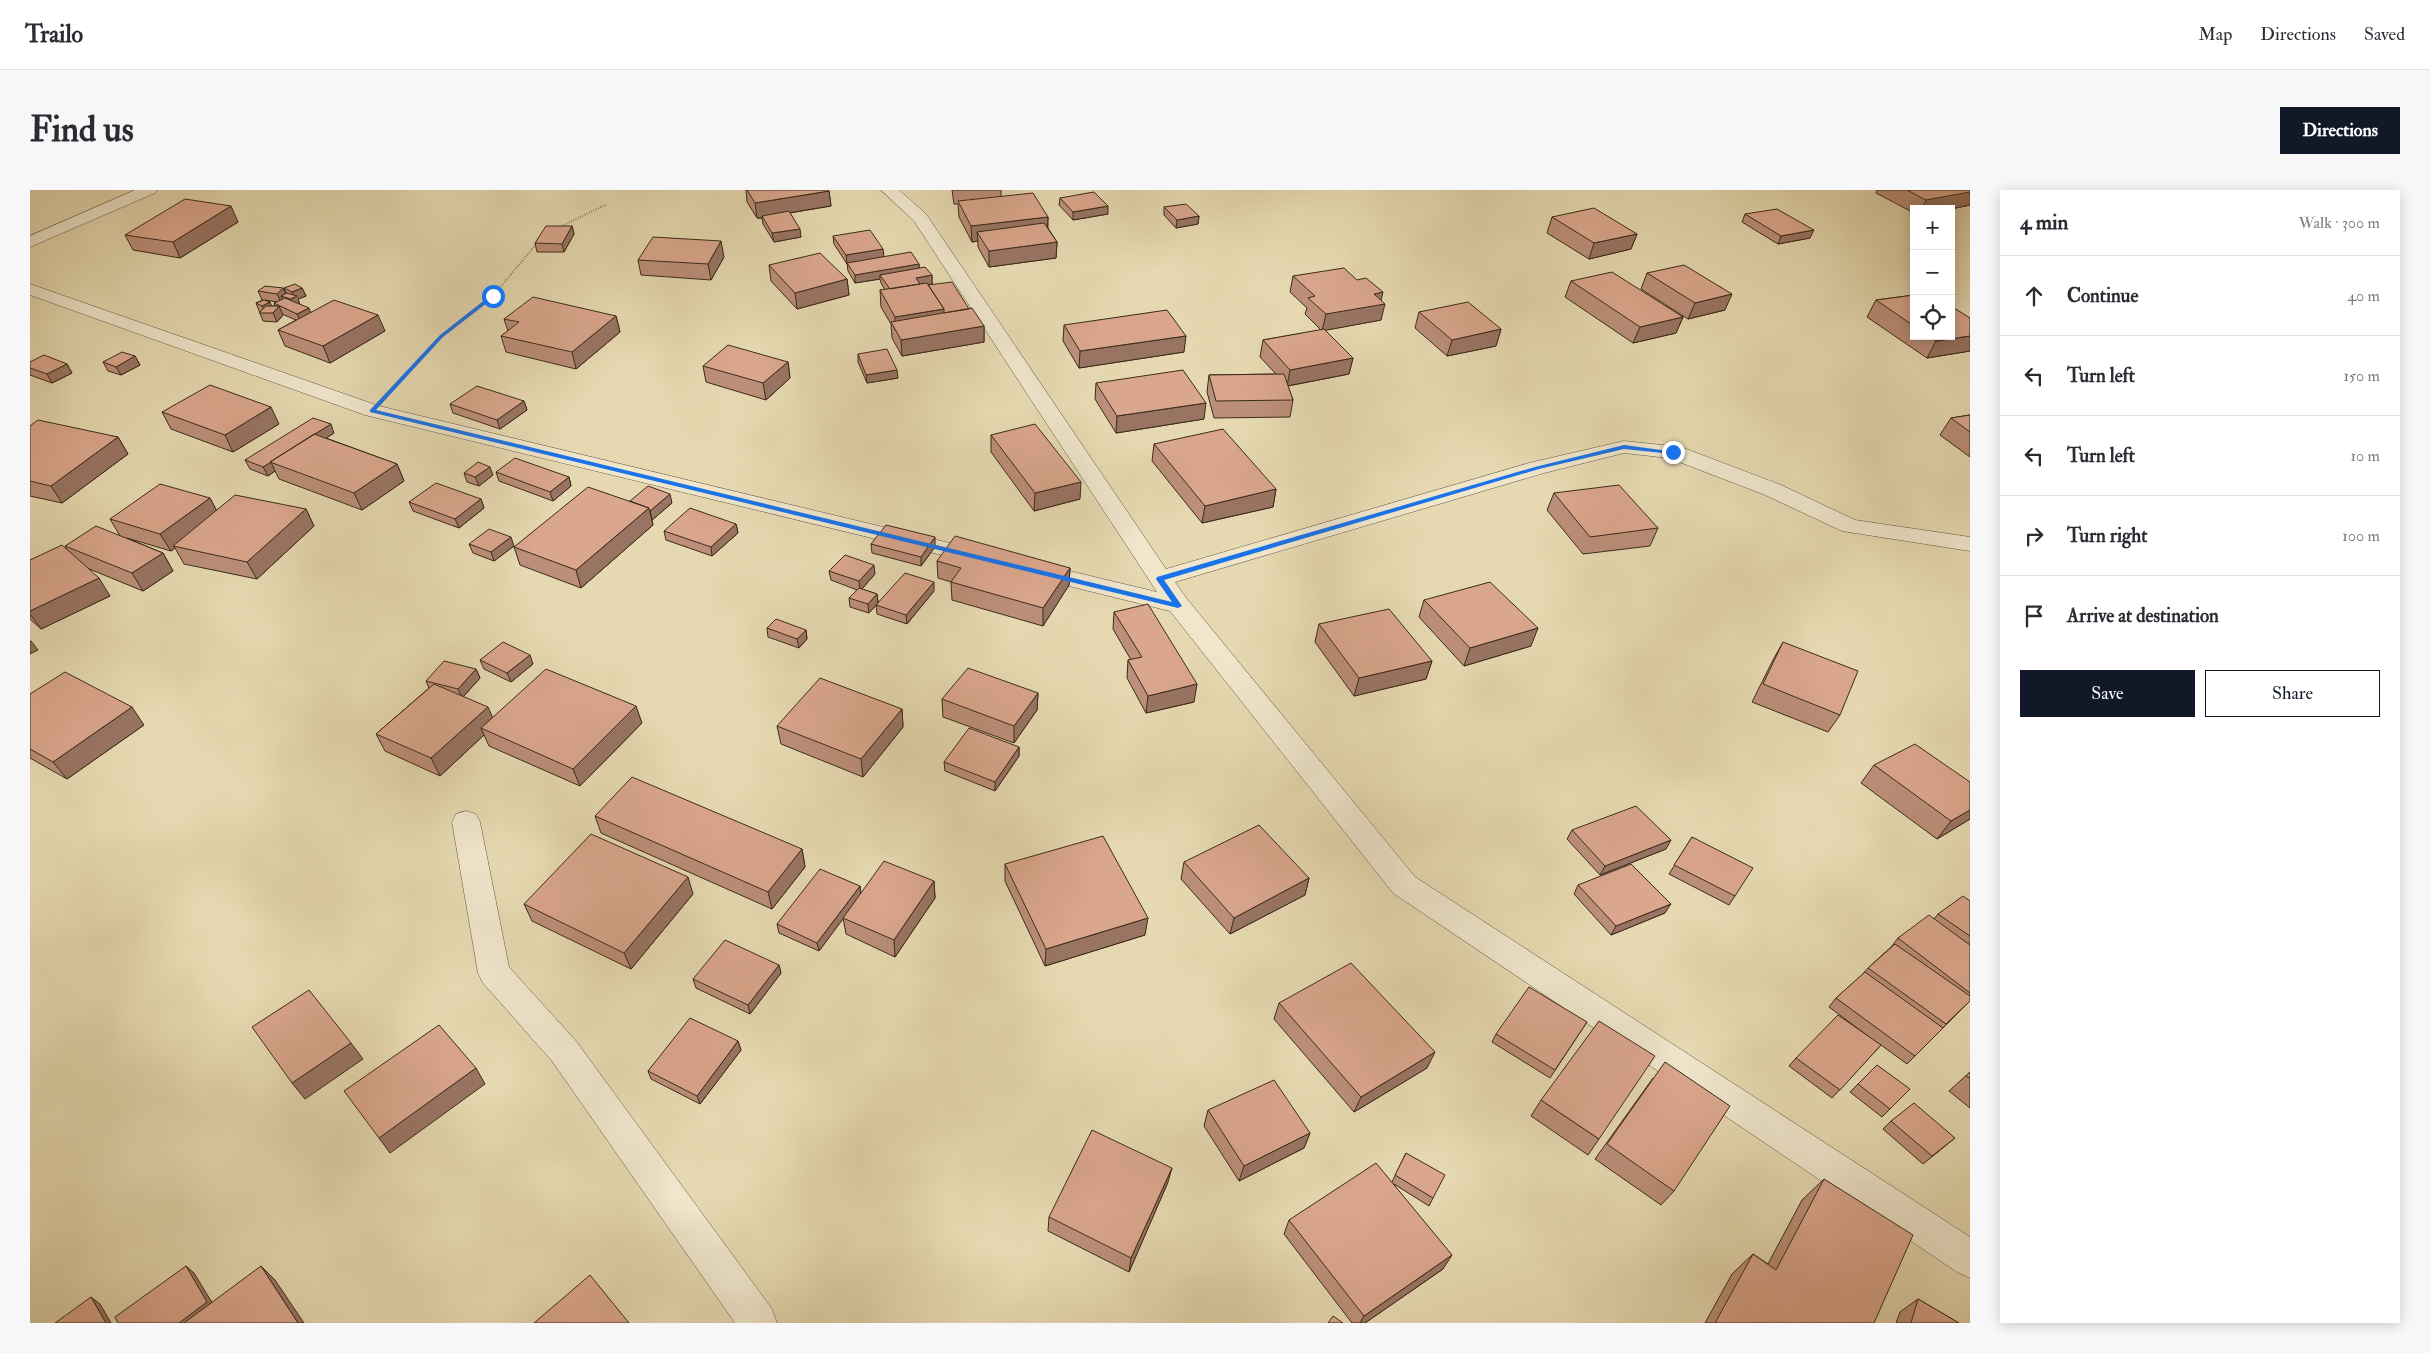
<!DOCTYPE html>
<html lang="en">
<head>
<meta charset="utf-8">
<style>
  body { margin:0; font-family:"IM FELL Double Pica",serif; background:#f7f7f7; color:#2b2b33 }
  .controls { position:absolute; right:15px; top:15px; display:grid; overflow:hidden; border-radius:0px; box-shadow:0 2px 12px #0003 }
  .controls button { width:45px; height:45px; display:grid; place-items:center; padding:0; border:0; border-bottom:1px solid #e1e1e2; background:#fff; color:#2b2b33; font:25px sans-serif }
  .stop { position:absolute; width:15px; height:15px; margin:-11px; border:4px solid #1a73e8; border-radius:50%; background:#fff }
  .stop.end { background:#1a73e8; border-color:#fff; box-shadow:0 1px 5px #0008 }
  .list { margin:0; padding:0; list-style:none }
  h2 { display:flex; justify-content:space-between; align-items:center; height:65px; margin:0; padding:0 20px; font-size:21px }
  h2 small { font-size:16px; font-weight:400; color:#7c7c81 }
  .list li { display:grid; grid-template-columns:32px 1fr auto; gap:15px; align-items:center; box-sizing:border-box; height:80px; padding:0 20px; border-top:1px solid #e1e1e2 }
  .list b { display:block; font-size:19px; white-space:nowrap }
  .list em { font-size:16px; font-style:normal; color:#7c7c81 }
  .actions { display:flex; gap:10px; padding:15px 20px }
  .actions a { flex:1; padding:11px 0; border:1px solid #111827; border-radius:0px; text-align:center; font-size:18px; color:#111827 }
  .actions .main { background:#111827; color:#fff }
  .icon { flex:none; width:28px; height:28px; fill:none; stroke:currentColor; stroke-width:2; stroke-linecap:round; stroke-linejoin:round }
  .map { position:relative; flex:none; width:1940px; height:1133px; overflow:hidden; border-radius:0px }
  header { display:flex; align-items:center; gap:30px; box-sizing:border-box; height:70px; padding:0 25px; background:#fff; border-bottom:1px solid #e1e1e2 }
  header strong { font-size:24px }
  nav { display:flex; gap:28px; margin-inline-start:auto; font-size:18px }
  .intro { display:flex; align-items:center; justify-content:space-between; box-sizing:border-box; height:120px; padding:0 30px }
  h1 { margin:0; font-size:35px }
  .button { padding:12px 22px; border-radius:0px; background:#111827; color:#fff; font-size:18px; font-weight:700 }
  main { display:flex; gap:30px; padding:0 30px }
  aside { flex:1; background:#fff; border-radius:0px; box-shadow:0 2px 12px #0003 }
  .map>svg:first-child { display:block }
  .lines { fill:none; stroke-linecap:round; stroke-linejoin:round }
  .minor-casing { stroke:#665640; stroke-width:1 }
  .path { stroke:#3b2b1b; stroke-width:2; stroke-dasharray:0.5 2; stroke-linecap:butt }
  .minor { fill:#efe6cc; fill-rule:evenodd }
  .wall { fill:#bb8f79; stroke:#3b2b1b; fill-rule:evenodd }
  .shaded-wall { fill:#997463; stroke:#3b2b1b }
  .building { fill:#daa68d; stroke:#3b2b1b }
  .route { fill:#1a73e8 }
</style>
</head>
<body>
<header>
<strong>Trailo</strong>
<nav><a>Map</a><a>Directions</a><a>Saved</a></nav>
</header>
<div class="intro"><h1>Find us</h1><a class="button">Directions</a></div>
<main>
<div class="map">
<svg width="1940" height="1133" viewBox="0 0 1940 1133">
  <rect width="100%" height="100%" fill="#e6d9b1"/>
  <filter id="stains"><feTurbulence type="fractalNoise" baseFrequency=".004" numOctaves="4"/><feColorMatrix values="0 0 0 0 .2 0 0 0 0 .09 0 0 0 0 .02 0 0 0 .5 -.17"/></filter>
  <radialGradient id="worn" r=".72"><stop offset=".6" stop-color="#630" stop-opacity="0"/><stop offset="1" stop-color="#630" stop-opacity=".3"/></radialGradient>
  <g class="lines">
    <g class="minor-casing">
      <path id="minor" d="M105 0H127L125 3 0 57V46Z
        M851 0H869L896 24 1136 379 1499 273 1594 251 1651 257 1751 295 1825 330 1940 347V361L1812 341 1735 305 1639 268 1594 263 1514 283 1145 392 1157 409 1385 687 1940 1047V1088L1927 1082 1363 703 1140 421 994 385 990 380 994 375 1002 372 1127 402 884 31Z
        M0 94 349 216 953 361 961 363 965 368 961 373 953 375 335 225 0 105Z
        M436 621 446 624 450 632 479 777 546 851 742 1119 747 1133H705L522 871 453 793 448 783 422 632 426 624Z"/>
    </g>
    <path class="path" d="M530 37 577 14
      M368 193 411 146 463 106 507 53"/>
    <use href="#minor" class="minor"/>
  </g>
  <path class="wall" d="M716 0 799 1 801 16 760 23 771 47 744 52 733 34 732 28H727L717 12Z
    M922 0H971V7L1018 27V38L1027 52 1026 68 959 77 948 57V51L942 52 929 27 928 14H924Z
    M1847 0H1940V15L1921 19H1884V23L1846 3Z
    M1030 8 1078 24 1043 30 1029 15Z
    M1134 17 1169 26 1168 34 1146 38 1134 25Z
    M1715 24 1780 48 1748 54 1712 32Z
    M1522 27 1607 44 1601 59 1559 69 1517 43Z
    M208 32 150 68 103 60 95 45Z
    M542 36 544 44 534 62H507L505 53Z
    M803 46 854 67 889 74V78L902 85V94H898V95L939 119 954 136V152L872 166 862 148 861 134 851 117 850 100H855L851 93 850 89 825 93 818 81 817 73V74L804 54Z
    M694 67 681 90 611 85 608 70Z
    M739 75 817 89 819 105 767 119 741 91Z
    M1617 83 1695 120 1658 129 1611 99Z
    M1263 86 1351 110V130L1295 140 1323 168 1319 184 1258 196 1263 210 1260 227 1184 228 1177 202 1179 185 1246 184 1230 167 1233 150 1291 140 1275 124 1277 118 1260 102Z
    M1541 91 1653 127 1646 143 1603 153 1535 107Z
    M253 98 256 103 254 98H272L276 106 268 109 270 115 280 122 355 141 300 173 255 156 248 140 266 130 252 124 253 125 247 132 233 131 226 113 233 110H232L228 101ZM235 110 247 112 244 113 245 116H241L240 112Z
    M1884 105V146H1921L1940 128V161L1897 168 1837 127 1846 110Z
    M1389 122 1471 139 1466 156 1417 166 1385 138Z
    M586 126 590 142 546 179 476 162 471 146 478 141 474 129Z
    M1034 135 1154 162 1049 178 1033 151Z
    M828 164 868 188 837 193 828 172Z
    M105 166 110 175 91 185 78 181 73 172Z
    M0 172 37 174 42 183 22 193 0 185Z
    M758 172 760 188 736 210 676 192 673 176Z
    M1066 193 1174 229 1086 243 1065 209Z
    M494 211 497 220 470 239 423 223 420 214Z
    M132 222 249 234 203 262 141 239Z
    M1940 225V267L1910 245 1921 228Z
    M0 236 88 247 98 264 32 313 0 306Z
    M304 243 296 248 367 274 374 291 332 320 249 289 245 281 238 286 220 279 215 270Z
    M961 245 1050 309 1004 321 961 262Z
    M1124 254 1246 299 1243 317 1172 333 1122 271Z
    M466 282 539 287 541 296 523 311 469 291Z
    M434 283 463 285 449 296 437 292Z
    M1524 303 1628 338 1620 356 1553 364 1517 320Z
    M180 308 186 320 276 319 284 336 227 389 154 374 145 358 141 361 97 348 133 363 143 381 113 401 57 378 80 406 11 439 0 429V370L38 361 35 356 90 346 80 329Z
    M451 309 454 318 429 338 383 321 379 312Z
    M600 311 642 313 622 330 623 335 551 398 490 375 484 357Z
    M706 334 708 343 682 366 636 350 634 341Z
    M439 354 484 356 464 371 443 363Z
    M841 354 905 357 891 376 842 363Z
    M907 371 1040 378 1039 395 1013 436 922 410 921 392 908 388Z
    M799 381 845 384 832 399 847 404 848 412 904 401 877 434 847 424 846 415 839 423 820 417 819 408 827 400 801 390Z
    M1394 410 1501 456 1434 476 1389 427Z
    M1084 422 1164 512 1116 523 1097 488 1098 470H1101L1083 439Z
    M1289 434 1402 471 1396 489 1324 506 1285 452Z
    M737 438 776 440 777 449 769 458 738 447Z
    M1753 452 1810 525 1798 542 1722 512 1743 470Z
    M450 470 503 474 481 492 454 479Z
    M446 479 450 488 433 507 463 528 612 533 550 596 459 556 454 545 410 586 355 561 346 544 399 498 396 491Z
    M1008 503 1007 520 984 553 913 527 912 509Z
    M0 504 114 535 37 589 0 568Z
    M872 519 873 537 833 587 751 554 747 536Z
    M989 557V566L965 601 915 581 914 572Z
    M1844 575 1940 629 1907 649 1831 593Z
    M565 626 772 659 775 677 742 719 571 643Z
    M1542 640 1636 659 1570 685 1537 649Z
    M1662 647 1705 706 1699 715 1639 684Z
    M1154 672 1279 688 1275 705 1200 744 1151 689Z
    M975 674 1115 745 1015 776 975 691Z
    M904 691 905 708 865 767 816 744 813 728 789 761 749 743 747 734 830 696 831 704Z
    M1548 695 1635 723 1581 745 1544 704Z
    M663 704 601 779 502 731 494 714Z
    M1940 711V811L1877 874 1851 855 1802 908 1759 876 1766 868 1838 846 1799 817 1806 808 1832 785 1838 778 1861 757 1868 748 1904 729 1908 724Z
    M749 775 751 783 720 824 666 798 663 789Z
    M1249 813 1397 878 1324 922 1244 829Z
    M1557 832 1520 888 1462 852 1466 844Z
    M708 851 711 860 670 914 621 889 618 881Z
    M1847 875 1860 919 1852 927 1820 902Z
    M1940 882V918L1919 901Z
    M1623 888 1644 1001 1631 1015 1565 969Z
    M1511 910 1569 949 1558 965 1501 926Z
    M1178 920 1280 943 1274 958 1209 991 1174 936Z
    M1861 931 1925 948 1893 974 1853 939Z
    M1376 963 1403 1008 1399 1016 1364 994 1413 1079 1335 1133H1322L1254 1044 1259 1030 1362 992Z
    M1794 989 1844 1133H1675L1702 1084 1723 1064 1738 1074 1772 1010Z
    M1138 992 1099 1082 1018 1041 1019 1027Z
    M1888 1109 1929 1133H1866L1870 1122Z"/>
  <path class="shaded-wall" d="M1940 0V15L1921 19H1892L1896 10Z
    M799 1 801 16 733 27 732 26V28H727L725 13Z
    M201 16 208 32 150 68 143 52Z
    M1078 16V24L1043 30V22Z
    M1169 26 1168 34 1146 38 1147 30Z
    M1018 27 1017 43 947 42 948 51 942 52 941 36Z
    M542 36 544 44 534 62 532 54Z
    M770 39 771 47 744 52 742 43Z
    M1784 40 1780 48 1748 54 1751 46Z
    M1607 44 1601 59 1559 69 1564 53Z
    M691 51 694 67 681 90 678 74Z
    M1027 52 1026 68 959 77V61Z
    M853 59 854 67 817 74 816 65Z
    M889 74V82L850 85V89L825 93V85Z
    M902 85V94L886 96V88Z
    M817 89 819 105 767 119 765 103Z
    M253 98 257 106H251L253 110 251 112 247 104Z
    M272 98 276 106 268 109 270 115 264 118 261 109 264 108 262 102Z
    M1353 102 1350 115 1355 114 1351 130 1292 141 1296 124 1344 104Z
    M1702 104 1695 120 1658 129 1665 113Z
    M240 112 243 120 235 123 232 116Z
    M249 116 253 125 247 132 243 123Z
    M279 118 282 127 271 132 267 124Z
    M914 119 941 130 865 140V127Z
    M348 125 355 141 300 173 293 156Z
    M586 126 590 142 546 179 542 162Z
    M1653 127 1646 143 1603 153 1610 137Z
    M954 136V152L872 166 871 150Z
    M1471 139 1466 156 1417 166 1422 150Z
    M1156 146 1154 162 1049 178 1050 161Z
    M1940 146V161L1897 168 1906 151Z
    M105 166 110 175 91 185 86 177Z
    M1323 168 1319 184 1257 196 1260 180Z
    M758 172 760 188 736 210 733 193Z
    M37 174 42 183 22 193 17 184Z
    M867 180 868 188 837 193 836 185Z
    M494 211 497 220 470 239 467 230Z
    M1176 213 1174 229 1086 243 1087 226Z
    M241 217 249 234 203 262 195 245Z
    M301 234 304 243 253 276 241 272Z
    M88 247 98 264 32 313 21 296Z
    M241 272 245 281 238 286 233 277Z
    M367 274 374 291 332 320 324 303Z
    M460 277 463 285 449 296 445 287Z
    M539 287 541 296 523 311 520 302Z
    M1051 292 1050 309 1004 321 1005 303Z
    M1246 299 1243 317 1172 333 1175 316Z
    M640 304 642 313 622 330 620 321Z
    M180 308 189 325 143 356 145 358 141 361 130 344Z
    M451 309 454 318 429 338 425 329Z
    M619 318 623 335 551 398 546 380Z
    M276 319 284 336 227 389 217 372Z
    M706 334 708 343 682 366 681 357Z
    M481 347 484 356 464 371 461 362Z
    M905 347V357L891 376V367Z
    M133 363 143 381 113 401 102 383Z
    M844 375 845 384 830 401 829 391Z
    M1040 378 1039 395 1013 436V418Z
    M69 388 80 406 11 439 0 424V421Z
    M904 392V401L877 434 876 425Z
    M847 404 848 413 839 423 838 414Z
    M1508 438 1501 456 1434 476 1440 458Z
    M776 440 777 449 769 458 767 449Z
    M0 451H1L8 460 0 464Z
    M500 465 503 474 481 492 477 483Z
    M1402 471 1396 489 1324 506 1329 488Z
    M446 479 450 488 432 508 428 499Z
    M1167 494 1164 512 1116 523 1118 506Z
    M1008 503 1007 520 984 553V536Z
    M606 516 612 533 550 596 543 579Z
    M102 517 114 535 37 589 23 572Z
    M458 517 466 535 451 538 454 545 410 586 401 568Z
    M872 519 873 537 833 587 831 569Z
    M989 557V566L965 601V592Z
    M1940 620V629L1907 649 1921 631Z
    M1641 650 1636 659 1570 685 1575 676Z
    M772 659 775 677 742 719 738 702Z
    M658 687 663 704 601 779 594 763Z
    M1279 688 1275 705 1200 744 1204 728Z
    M904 691 905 708 865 767 864 750Z
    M830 696 831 705 789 761 787 753Z
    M1641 714 1635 723 1581 745 1586 736Z
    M1118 728 1115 745 1015 776 1016 759Z
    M749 775 751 783 720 824 718 815Z
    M708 851 711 860 670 914 667 906Z
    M321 853 333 869 275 909 262 893Z
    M1405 862 1397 878 1324 922 1331 907Z
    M446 878 455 894 360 963 349 948Z
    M1280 943 1274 958 1209 991 1214 976Z
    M1142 978 1138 992 1099 1082 1101 1068Z
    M1422 1065 1413 1079 1335 1133H1330L1334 1126Z
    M156 1076 164 1083 186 1119 167 1133H149Z
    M231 1076 245 1090 274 1133H268Z
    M61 1107 70 1114 81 1133H76Z"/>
  <path class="building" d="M717 0H798L799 1 725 13Z
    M1877 0H1940V2L1896 10Z
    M1064 2 1078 16 1043 22 1030 8Z
    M1003 3 1018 27 941 36 928 11Z
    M155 9 201 16 143 52 95 45Z
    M1156 14 1169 26 1147 30 1134 17Z
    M1564 18 1607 44 1564 53 1522 27Z
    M1747 19 1784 40 1751 46 1715 24Z
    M759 21 770 39 742 43 732 26Z
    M1014 33 1027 52 959 61 947 42Z
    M516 36H542L532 54 505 53Z
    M840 40 853 59 816 65 803 46Z
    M623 47 691 51 678 74 608 70Z
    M881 62 889 74 825 85 817 73Z
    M790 63 817 89 765 103 739 75Z
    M1654 75 1702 104 1665 113 1617 83Z
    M895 77 902 85 886 88 890 94 860 99 850 85Z
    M1314 78 1327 90 1336 88 1353 102 1344 104 1355 114 1296 124 1278 108 1285 106 1263 86Z
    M1582 82 1653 127 1610 137 1541 91Z
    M922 92 939 119 914 123V119L898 95Z
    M897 93 914 119 865 127 850 100Z
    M265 94 272 98 262 102 254 98Z
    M235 96 253 98 247 104 228 101Z
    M257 103 267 106 261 109 251 106Z
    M1884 105V136L1846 110Z
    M503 107 586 126 542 162 471 146 489 132 474 129Z
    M255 108 279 118 267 124 244 113Z
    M234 110 240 112 232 116 226 113Z
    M304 110 348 125 293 156 248 140Z
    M1438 112 1471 139 1422 150 1389 122Z
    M236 116H249L243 123H229Z
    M1921 116 1940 128V146L1906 151 1899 146H1921Z
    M942 118 954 136 871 150 861 132Z
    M1137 120 1156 146 1050 161 1034 135Z
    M1294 139 1323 168 1260 180 1233 150Z
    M698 155 758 172 733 193 673 176Z
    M857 159 867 180 836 185 828 164Z
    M92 162 105 166 86 177 73 172Z
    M14 165 37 174 17 184 0 178V172Z
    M1153 180 1176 213 1087 226 1066 193Z
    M1254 184 1263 210 1186 211 1179 185Z
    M180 195 241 217 195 245 132 222Z
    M447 196 494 211 467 230 420 214Z
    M1940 225V242L1921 228Z
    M283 228 301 234 240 272H241L233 277 215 270Z
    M8 230 88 247 21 296 0 291V236Z
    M1005 234 1051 292 1005 303 961 245Z
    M1193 239 1246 299 1175 316 1124 254Z
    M284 244 367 274 324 303 240 272Z
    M485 268 539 287 520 302 466 282Z
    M448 272 460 277 445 287 434 283Z
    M406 293 451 309 425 329 379 312Z
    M130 294 180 308 130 344 80 329Z
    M1589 295 1628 338 1560 347 1524 303Z
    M618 296 640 304 620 321 619 318 600 311Z
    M558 297 619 318 546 380 484 357Z
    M205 305 276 319 217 372 143 356Z
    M660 318 706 334 681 357 634 341Z
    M856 335 905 347 891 367 841 354Z
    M66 336 133 363 102 383 35 356Z
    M459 339 481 347 461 362 439 354Z
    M925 346 1040 378 1013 418 921 392 931 378 907 371Z
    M32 355 69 388 0 421V370Z
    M815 365 844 375 829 391 799 381Z
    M875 383 904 392 876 425 846 415Z
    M1460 392 1508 438 1440 458 1394 410Z
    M829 398 847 404 838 414 819 408Z
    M1118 414 1167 494 1118 506 1098 470 1112 467 1084 422Z
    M1359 419 1402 471 1329 488 1289 434Z
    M746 429 776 440 767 449 737 438Z
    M473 452 500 465 477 483 450 470Z
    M1753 452 1828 481 1810 525 1733 494Z
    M414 471 446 479 428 499 396 491Z
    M938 478 1008 503 984 536 912 509Z
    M516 479 606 516 543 579 451 538Z
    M35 482 102 517 23 572 0 559V504Z
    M790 488 872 519 831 569 747 536Z
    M404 494 458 517 401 568 346 544Z
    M939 538 989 557 965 592 914 572Z
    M1885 554 1940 592V620L1921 631 1844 575Z
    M602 587 772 659 738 702 565 626Z
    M1606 616 1641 650 1575 676 1542 640Z
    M1229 635 1279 688 1204 728 1154 672Z
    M561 644 658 687 594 763 494 714Z
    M1073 646 1118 728 1016 759 975 674Z
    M1662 647 1723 678 1705 706 1644 675Z
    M854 671 904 691 864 750 813 728Z
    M1601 674 1641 714 1586 736 1548 695Z
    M790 679 830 696 787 753 747 734Z
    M1933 706 1940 711V746L1908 724Z
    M1899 725 1940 755V803L1868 748Z
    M695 750 749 775 718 815 663 789Z
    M1865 754 1940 806V811L1916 834 1838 778Z
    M1321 773 1405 862 1331 907 1249 813Z
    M1835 782 1913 838 1885 866 1806 808Z
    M1499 797 1557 832 1525 880 1466 844Z
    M279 800 321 853 262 893 222 837Z
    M1808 825 1851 855 1810 900 1766 868Z
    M660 828 708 851 667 906 618 881Z
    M1569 831 1625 866 1569 949 1511 910Z
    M409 835 446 878 349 948 314 901Z
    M1635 872 1700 916 1644 1001 1577 954Z
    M1847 875 1880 899 1860 919 1828 894Z
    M1940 882V888L1936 886Z
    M1244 890 1280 943 1214 976 1178 920Z
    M1884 913 1925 948 1902 966 1861 931Z
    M1062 940 1142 978 1101 1068 1019 1027Z
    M1376 963 1415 985 1403 1008 1365 985Z
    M1346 973 1422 1065 1334 1126 1259 1030Z
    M1794 989 1883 1045 1844 1133H1685L1723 1064 1746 1080Z
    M156 1076 177 1112 149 1133H88L85 1127Z
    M231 1076 268 1133H154Z
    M560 1085 599 1133H504Z
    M61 1107 76 1133H25Z
    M1888 1109 1929 1133H1881Z
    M1303 1126 1313 1133H1298Z"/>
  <path class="route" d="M461 105 466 106 413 147 346 220 1142 412 1126 389 1127 387 1505 277 1594 255 1646 262 1643 264 1594 259 1509 279 1134 390 1152 416 1148 418 340 222V220L410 145Z"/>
  <rect width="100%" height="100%" filter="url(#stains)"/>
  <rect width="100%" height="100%" fill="url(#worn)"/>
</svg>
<div class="controls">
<button>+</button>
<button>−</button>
<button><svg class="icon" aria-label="locate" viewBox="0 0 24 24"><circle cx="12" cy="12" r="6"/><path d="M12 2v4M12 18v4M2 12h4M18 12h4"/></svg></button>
</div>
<div class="stop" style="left:463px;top:106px"></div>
<div class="stop end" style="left:1643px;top:262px"></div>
</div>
<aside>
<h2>4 min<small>Walk · 300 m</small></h2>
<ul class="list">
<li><svg class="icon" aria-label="ahead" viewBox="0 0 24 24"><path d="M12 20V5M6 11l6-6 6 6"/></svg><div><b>Continue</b></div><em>40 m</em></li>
<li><svg class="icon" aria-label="left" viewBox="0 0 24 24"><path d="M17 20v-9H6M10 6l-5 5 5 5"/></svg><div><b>Turn left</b></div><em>150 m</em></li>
<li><svg class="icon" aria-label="left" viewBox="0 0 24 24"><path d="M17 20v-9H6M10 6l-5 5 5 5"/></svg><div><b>Turn left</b></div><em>10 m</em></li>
<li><svg class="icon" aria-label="right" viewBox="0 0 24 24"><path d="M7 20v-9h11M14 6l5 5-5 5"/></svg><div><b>Turn right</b></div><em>100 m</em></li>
<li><svg class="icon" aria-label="arrive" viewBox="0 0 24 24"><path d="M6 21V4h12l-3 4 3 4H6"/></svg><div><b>Arrive at destination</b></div></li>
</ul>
<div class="actions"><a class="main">Save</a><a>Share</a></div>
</aside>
</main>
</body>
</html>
